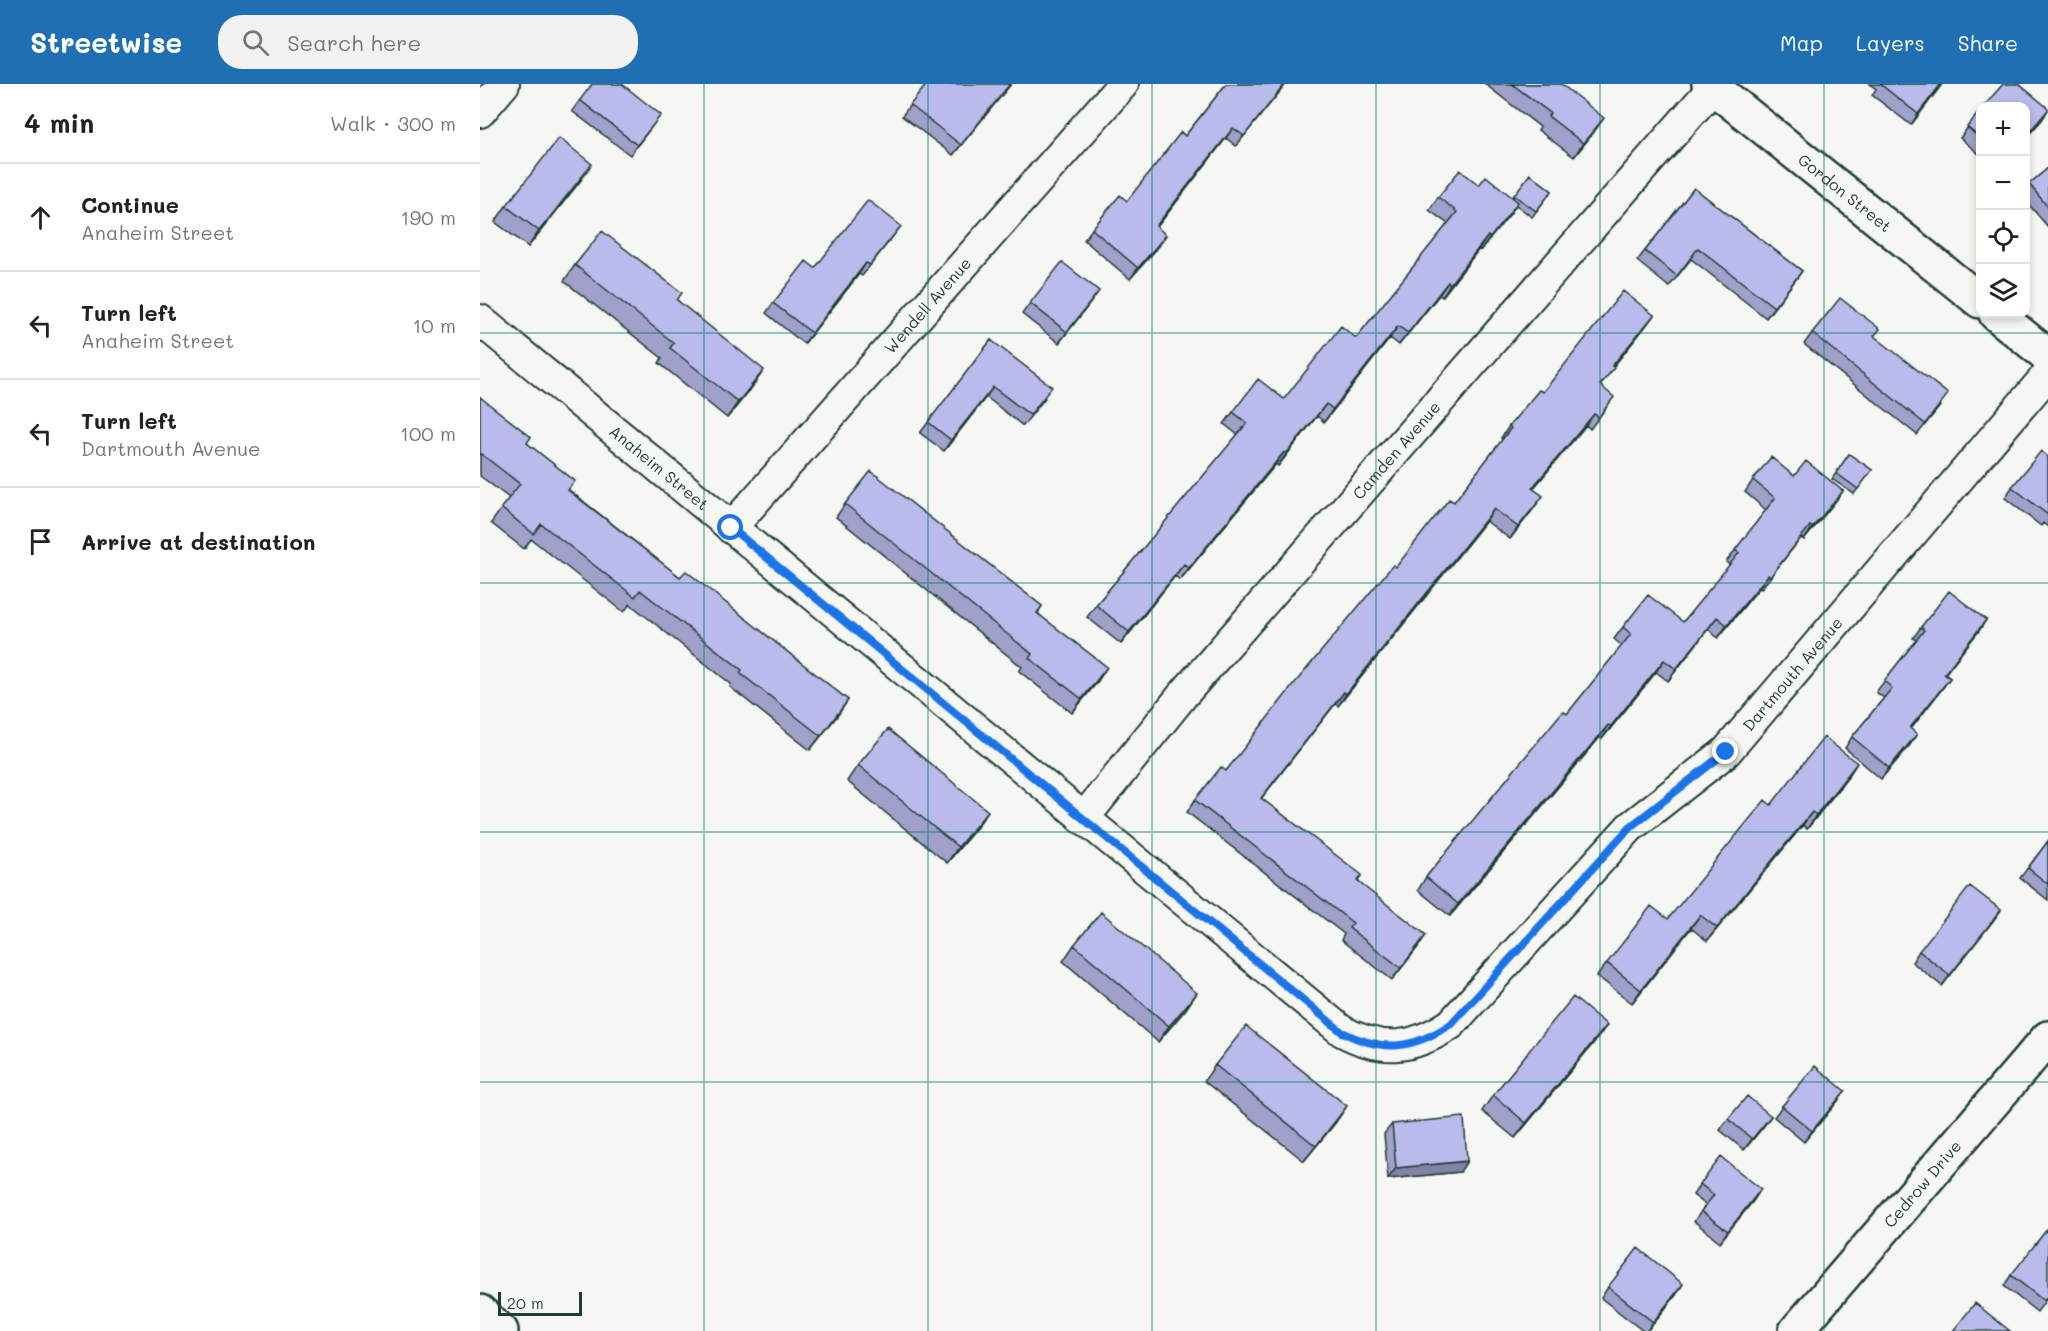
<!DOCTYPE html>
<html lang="en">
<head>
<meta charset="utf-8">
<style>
  body { margin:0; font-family:Mali,sans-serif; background:#f2f2f2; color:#222 }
  .controls { position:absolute; right:18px; top:18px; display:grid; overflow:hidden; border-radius:12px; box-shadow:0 3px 9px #0003 }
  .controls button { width:54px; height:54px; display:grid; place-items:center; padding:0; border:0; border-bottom:2px solid #e0e0e0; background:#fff; color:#222; font:30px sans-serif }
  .scale { position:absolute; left:18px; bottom:15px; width:84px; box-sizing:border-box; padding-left:6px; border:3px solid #1f3d34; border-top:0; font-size:16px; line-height:21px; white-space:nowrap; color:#1f3d34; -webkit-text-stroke:4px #f6f6f2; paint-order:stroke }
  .stop { position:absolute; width:18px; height:18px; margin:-14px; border:4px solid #1a73e8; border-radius:50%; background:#fff }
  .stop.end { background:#1a73e8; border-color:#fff; box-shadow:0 2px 6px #0008 }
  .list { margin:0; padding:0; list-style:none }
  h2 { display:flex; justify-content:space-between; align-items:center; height:78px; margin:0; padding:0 24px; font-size:26px }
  h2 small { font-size:20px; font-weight:400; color:#767676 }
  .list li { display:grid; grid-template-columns:39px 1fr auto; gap:18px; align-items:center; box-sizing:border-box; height:108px; padding:0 24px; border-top:2px solid #e0e0e0 }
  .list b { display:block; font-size:22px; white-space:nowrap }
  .list p { margin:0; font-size:20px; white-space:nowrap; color:#767676 }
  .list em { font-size:20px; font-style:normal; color:#767676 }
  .icon { flex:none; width:33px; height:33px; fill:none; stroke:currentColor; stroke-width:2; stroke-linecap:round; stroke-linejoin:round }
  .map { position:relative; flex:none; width:1568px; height:1247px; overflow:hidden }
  header { display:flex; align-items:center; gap:36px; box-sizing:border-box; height:84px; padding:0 30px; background:#1f6fb2; color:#fff }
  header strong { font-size:28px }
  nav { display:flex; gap:33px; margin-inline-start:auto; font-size:21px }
  .search { width:420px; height:54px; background:#f2f2f2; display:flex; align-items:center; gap:15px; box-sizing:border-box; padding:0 21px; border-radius:24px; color:#767676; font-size:22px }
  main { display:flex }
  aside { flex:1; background:#fff }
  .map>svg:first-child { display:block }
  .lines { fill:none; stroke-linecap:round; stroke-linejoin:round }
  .street-casing { stroke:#1f3d34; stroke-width:34 }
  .secondary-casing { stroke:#1f3d34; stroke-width:38 }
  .highway-casing { stroke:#1f3d34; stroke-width:38 }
  .street { stroke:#f6f6f2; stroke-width:30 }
  .secondary { stroke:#f6f6f2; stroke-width:33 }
  .highway { stroke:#f6f6f2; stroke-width:33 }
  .wall { fill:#a0a0cb; stroke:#1f3d34; stroke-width:1.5 }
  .shaded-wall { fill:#8282a5; stroke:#1f3d34; stroke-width:1.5 }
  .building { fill:#babaec; stroke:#1f3d34; stroke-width:1.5 }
  .route { stroke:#1a73e8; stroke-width:8 }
  .grid { fill:none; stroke:#0f766e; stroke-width:1.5; stroke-opacity:0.55 }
  .labels { text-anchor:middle; stroke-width:4.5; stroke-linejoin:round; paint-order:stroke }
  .street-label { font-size:16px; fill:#1f3d34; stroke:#f6f6f2 }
</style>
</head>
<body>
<header>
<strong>Streetwise</strong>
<div class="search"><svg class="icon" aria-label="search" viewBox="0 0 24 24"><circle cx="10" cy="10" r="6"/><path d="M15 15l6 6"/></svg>Search here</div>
<nav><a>Map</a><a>Layers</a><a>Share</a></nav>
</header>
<main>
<aside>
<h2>4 min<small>Walk · 300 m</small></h2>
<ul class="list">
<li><svg class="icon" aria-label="ahead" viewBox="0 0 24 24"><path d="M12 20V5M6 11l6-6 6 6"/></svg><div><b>Continue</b><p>Anaheim Street</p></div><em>190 m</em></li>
<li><svg class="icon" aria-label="left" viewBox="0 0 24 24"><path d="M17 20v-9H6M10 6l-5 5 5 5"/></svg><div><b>Turn left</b><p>Anaheim Street</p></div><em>10 m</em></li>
<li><svg class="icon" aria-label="left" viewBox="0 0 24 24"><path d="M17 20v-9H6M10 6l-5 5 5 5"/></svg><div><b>Turn left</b><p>Dartmouth Avenue</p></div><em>100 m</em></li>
<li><svg class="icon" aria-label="arrive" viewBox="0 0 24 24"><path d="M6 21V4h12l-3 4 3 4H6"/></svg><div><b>Arrive at destination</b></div></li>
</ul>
</aside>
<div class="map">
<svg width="1568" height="1247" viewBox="0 0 1568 1247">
  <rect width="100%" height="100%" fill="#f6f6f2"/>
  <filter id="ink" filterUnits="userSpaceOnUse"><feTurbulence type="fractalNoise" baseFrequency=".0167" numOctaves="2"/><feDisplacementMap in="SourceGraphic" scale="12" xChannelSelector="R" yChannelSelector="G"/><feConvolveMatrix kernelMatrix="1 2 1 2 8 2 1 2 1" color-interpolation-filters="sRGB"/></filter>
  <g filter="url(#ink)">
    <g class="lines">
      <g class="street-casing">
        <g id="street">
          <path d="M0 28 24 0"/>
          <path id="s1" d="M0 236 862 947C903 969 933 965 971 940L1150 743 1246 668 1568 290"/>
          <path id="s2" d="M251 444 643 0"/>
          <path id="s3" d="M603 735 702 612 1236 0"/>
        </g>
      </g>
      <g class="secondary-casing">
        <g id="secondary">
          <path id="s4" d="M1229 0 1500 217"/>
          <path d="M1516 230 1568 272"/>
          <path id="s5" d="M1316 1247 1568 954"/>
        </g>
      </g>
      <g class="highway-casing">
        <path id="highway" d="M0 1228 21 1247"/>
      </g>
      <use href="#street" class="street"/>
      <use href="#secondary" class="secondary"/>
      <use href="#highway" class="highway"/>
    </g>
    <path class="wall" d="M531 0 473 71 422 32 430 21Z
      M746 0H806L756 62 746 54 677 143 679 162 650 195 604 156 612 145 647 117 705 52Z
      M1005 0H1081L1114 48 1094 73 1058 46 1060 43Z
      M1390 0H1462L1431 41 1392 11 1396 5Z
      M100 16 173 41 150 71 92 27Z
      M1500 27V71L1480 54Z
      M1568 84V143L1545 116V105L1549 100Z
      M1050 90 1072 107 1052 133 1036 121 1001 166 999 165 962 213 959 211 919 261 910 254 844 338 837 332 798 382 796 380 700 496 695 492 641 560 607 533 616 521 758 351 744 340 753 328 804 315 876 254 968 140 949 126 958 113 999 101 1033 113Z
      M101 96 48 163 15 138 26 122Z
      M1214 104 1322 187 1286 234 1211 175 1189 203 1157 177Z
      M421 142 382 192 379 190 324 260 286 229 293 219 335 184Z
      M95 181 197 216 273 302 247 334 179 279 182 274 84 197Z
      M611 218 579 259 542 230 550 219Z
      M1174 231 1165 243 1133 283 1120 302 1126 324 1110 345 1106 341 1053 404 1054 424 1030 455 1006 437 858 622 855 620 781 715 878 797 938 863 912 896 861 856 864 850 707 728 715 716 746 687 916 483 974 418 1023 355 1021 354 1029 342 1063 308Z
      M1332 249 1461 321 1437 351 1324 260Z
      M511 256 565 314 543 342 506 313 464 367 440 349Z
      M0 313 47 359 89 406 200 493 368 616 330 666 250 603 251 600 150 520 144 528 51 455 44 465 11 439 29 414 0 392Z
      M1369 370 1392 386 1374 410 1352 395Z
      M1568 373V443L1563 439 1561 442 1525 414 1532 403Z
      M1314 392 1363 407 1354 419 1324 456 1321 454 1281 505 1279 504 1238 554 1228 545 1188 597 1176 588 1122 655 1120 653 970 832 938 806 946 793 1087 630 1142 562 1134 555 1143 543 1203 538 1250 481 1246 478 1286 426 1265 408 1273 396Z
      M365 420 562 522 558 529 618 597 592 629 539 587 542 583 356 433Z
      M1506 536 1465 590 1470 594 1431 645 1430 661 1401 695 1365 664 1372 653 1404 614 1396 608 1436 556 1433 554 1441 543Z
      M378 681 497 743 467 779 367 697Z
      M1368 693 1327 745 1323 741 1227 857 1211 844 1152 919 1117 892 1127 879 1188 835 1291 721Z
      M1568 757V816L1540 794Z
      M1521 826 1462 902 1432 878 1439 867Z
      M594 861 706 925 678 958 583 877Z
      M1127 941 1116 956 1035 1054 1002 1027 1013 1011Z
      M735 981 856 1038 824 1077 724 997Z
      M1365 1007 1357 1018 1324 1058 1294 1033 1302 1022Z
      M1291 1032 1283 1043 1264 1066 1240 1046 1248 1035Z
      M912 1040 980 1088 908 1095 904 1050Z
      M1220 1100 1281 1105 1240 1158 1214 1137 1226 1121 1213 1111Z
      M1531 1191 1568 1213 1557 1228 1524 1202Z
      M1128 1203 1196 1211 1167 1247H1163L1121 1214Z"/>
    <path class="shaded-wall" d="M530 0H531L473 71 481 61Z
      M805 0H806L756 62 764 52Z
      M1462 0 1457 7 1431 41 1438 30Z
      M1568 26 1562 36 1545 55V53Z
      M1124 34 1114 48 1094 73 1103 59Z
      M753 44 746 54 669 153 676 142Z
      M112 80 101 96 48 163 59 147Z
      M1038 118 1030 130 1001 166 1010 154Z
      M686 151 679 162 650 195 658 184Z
      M1008 152 999 165 962 213 970 200Z
      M386 179 379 190 324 260 332 249Z
      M1322 187 1314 198 1286 234 1294 223Z
      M968 198 959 211 919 261 928 249Z
      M619 207 611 218 579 259 587 248Z
      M1174 231 1165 243 1124 294 1132 282Z
      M918 242 910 254 844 338 853 325Z
      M284 286 273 302 247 334 258 318Z
      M513 303 506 313 464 367 471 356Z
      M846 320 837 332 798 382 806 370Z
      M1114 330 1106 341 1044 416 1052 404Z
      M804 368 796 380 700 496 709 484Z
      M1363 407 1354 419 1324 456 1332 444Z
      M1063 412 1054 424 1030 455 1038 443Z
      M1014 425 1006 437 858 622 866 610Z
      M704 480 695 492 641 560 649 548Z
      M1288 491 1279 504 1238 554 1247 541Z
      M1237 533 1228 545 1188 597 1196 585Z
      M1506 536 1499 547 1456 601 1464 590Z
      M1184 576 1176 588 1122 655 1131 642Z
      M627 583 618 597 592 629 602 615Z
      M1470 594 1462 605 1423 655 1430 644Z
      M864 608 855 620 772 726 781 714Z
      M368 616 358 631 330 666 341 652Z
      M1128 641 1120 653 970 832 978 820Z
      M1437 650 1430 661 1401 695 1409 684Z
      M1377 679 1368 693 1327 745 1336 731Z
      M508 727 497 743 467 779 478 763Z
      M1332 728 1323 741 1227 857 1237 844Z
      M1521 826 1513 837 1462 902 1470 891Z
      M1220 831 1211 844 1152 919 1161 906Z
      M946 851 938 863 912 896 921 884Z
      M717 909 706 925 678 958 689 942Z
      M1127 941 1116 956 1035 1054 1046 1039Z
      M1365 1007 1357 1018 1324 1058 1332 1047Z
      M867 1022 856 1038 824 1077 836 1062Z
      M1291 1032 1283 1043 1264 1066 1272 1055Z
      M987 1077 980 1088 908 1095 916 1084Z
      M1281 1105 1274 1116 1240 1158 1248 1147Z
      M1203 1200 1196 1211 1167 1247 1173 1238Z"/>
    <path class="building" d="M112 0H142L181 31 157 61 100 16Z
      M447 0H530L481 61 430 21Z
      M746 0H805L764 52 753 44 676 142 686 151 658 184 612 145 640 111 647 117 701 48 705 52Z
      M1032 0H1081L1124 34 1103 59 1068 32 1070 29Z
      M1400 0H1461L1438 30Z
      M1523 0H1539L1568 24V26L1545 53V22H1504Z
      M1500 27V54L1487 43Z
      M79 54 112 80 59 147 26 122Z
      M1568 84V123L1549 100Z
      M980 86 999 101 1006 92 1038 118 1010 154 1008 152 970 200 968 198 928 249 918 242 853 325 846 320 806 370 804 368 709 484 704 480 649 548 616 521 767 339 753 328 778 295 804 315 861 242 876 254 977 128 958 113Z
      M1050 90 1072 107 1056 127 1034 111Z
      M1214 104 1322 187 1294 223 1218 164 1197 192 1165 167Z
      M388 116 421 142 390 181 386 179 332 249 293 219 326 177 335 184Z
      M122 147 202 209 197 216 284 286 258 318 190 264 194 259 95 181Z
      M582 178 619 207 587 248 550 219Z
      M1143 207 1174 231 1132 282 1134 284 1120 301 1134 313 1119 333 1114 330 1052 404 1063 412 1038 443 1014 425 866 610 864 608 781 714 882 791 877 797 946 851 921 884 869 844 873 839 715 716 741 683 746 687 814 600 913 481 916 483 969 415 974 418 1031 344 1029 342 1059 306 1063 308Z
      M1360 214 1400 245 1394 252 1468 310 1445 340 1332 249Z
      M511 256 572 303 550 331 513 303 471 356 448 338Z
      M0 313 51 353 47 359 95 397 88 406 200 493 206 487 368 616 341 652 260 589 262 586 160 506 155 513 61 440 54 450 21 424 40 400 0 369Z
      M1561 367 1568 373V431L1532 403Z
      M1369 370 1392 386 1378 405 1356 389Z
      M1291 373 1314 392 1326 377 1363 407 1332 444 1330 442 1290 493 1288 491 1247 541 1237 533 1196 585 1184 576 1131 642 1128 641 978 820 946 793 1083 627 1087 630 1151 550 1143 543 1168 511 1203 538 1259 469 1255 466 1295 414 1273 396Z
      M391 387 562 522 557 529 627 583 602 615 549 574 552 570 365 420Z
      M1469 507 1506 536 1464 590 1470 594 1430 644 1437 650 1409 684 1372 653 1412 604 1404 597 1444 546 1441 543Z
      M408 645 508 727 478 763 378 681Z
      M1344 653 1377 679 1336 731 1332 728 1237 844 1220 831 1161 906 1127 879 1171 822 1188 835 1285 716 1291 721Z
      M1568 757V800L1548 784Z
      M1490 802 1521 826 1470 891 1439 867Z
      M621 828 717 909 689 942 594 861Z
      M1093 913 1127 941 1046 1039 1013 1011Z
      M766 942 867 1022 836 1062 735 981Z
      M1335 982 1365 1007 1332 1047 1302 1022Z
      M1267 1012 1291 1032 1272 1055 1248 1035Z
      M984 1033 987 1077 916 1084 912 1040Z
      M1241 1073 1281 1105 1248 1147 1221 1127 1234 1111 1220 1100Z
      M1568 1144V1212L1564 1217 1531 1191Z
      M1158 1164 1203 1200 1173 1238 1128 1203Z
      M1495 1219 1530 1247H1473Z"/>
  </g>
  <g class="lines" filter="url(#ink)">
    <path class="route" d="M251 444 862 948C904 969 933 965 971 940L1150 743 1246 668"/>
  </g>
  <path class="grid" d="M224 0V1247M448 0V1247M672 0V1247M896 0V1247M1120 0V1247M1344 0V1247M0 249H1568M0 499H1568M0 748H1568M0 998H1568"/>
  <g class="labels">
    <g class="street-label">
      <text dy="6" stroke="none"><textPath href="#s4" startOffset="174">Gordon Street</textPath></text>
      <text dy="6" stroke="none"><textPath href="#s2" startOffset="297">Wendell Avenue</textPath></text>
      <text dy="6" stroke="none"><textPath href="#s3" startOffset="484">Camden Avenue</textPath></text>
      <text dy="6" stroke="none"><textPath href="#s1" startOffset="232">Anaheim Street</textPath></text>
      <text dy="6" stroke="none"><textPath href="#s1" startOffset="1724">Dartmouth Avenue</textPath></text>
      <text dy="6" stroke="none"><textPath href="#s5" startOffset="194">Cedrow Drive</textPath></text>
    </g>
  </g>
</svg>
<div class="controls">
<button>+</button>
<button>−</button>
<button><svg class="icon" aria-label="locate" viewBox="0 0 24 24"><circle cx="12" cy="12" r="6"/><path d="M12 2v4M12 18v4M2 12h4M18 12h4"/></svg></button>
<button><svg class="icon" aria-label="layers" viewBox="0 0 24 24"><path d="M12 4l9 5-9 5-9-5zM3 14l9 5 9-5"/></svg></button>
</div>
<div class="scale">20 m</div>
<div class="stop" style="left:251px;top:444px"></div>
<div class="stop end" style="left:1246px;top:668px"></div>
</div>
</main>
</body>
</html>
